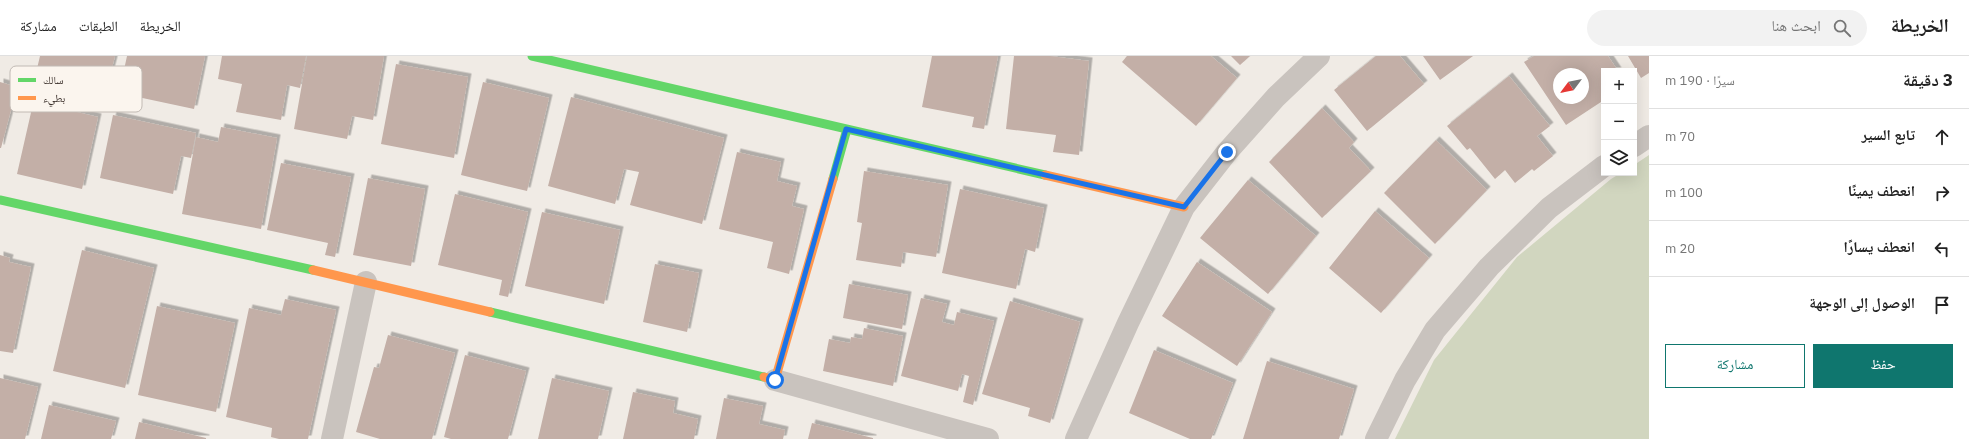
<!DOCTYPE html>
<html lang="ar">
<head>
<meta charset="utf-8">
<style>
  body { margin:0; font-family:"IBM Plex Sans","Noto Naskh Arabic",sans-serif; background:#f2f2f2; color:#222; direction:rtl }
  .controls { position:absolute; right:12px; top:12px; display:grid; overflow:hidden; border-radius:0px; box-shadow:0 4px 16px #0002 }
  .controls button { width:36px; height:36px; display:grid; place-items:center; padding:0; border:0; border-bottom:1px solid #e0e0e0; background:#fff; color:#222; font:20px sans-serif }
  .compass { position:absolute; left:1553px; top:12px; width:36px; height:36px; border-radius:50%; background:#fff; box-shadow:0 4px 16px #0002; rotate:238deg }
  .stop { position:absolute; width:12px; height:12px; margin:-9px; border:3px solid #1a73e8; border-radius:50%; background:#fff }
  .stop.end { background:#1a73e8; border-color:#fff; box-shadow:0 1px 4px #0008 }
  .list { margin:0; padding:0; list-style:none }
  h2 { display:flex; justify-content:space-between; align-items:center; height:52px; margin:0; padding:0 16px; font-size:17px }
  h2 small { font-size:13px; font-weight:400; color:#767676 }
  .list li { display:grid; grid-template-columns:26px 1fr auto; gap:12px; align-items:center; box-sizing:border-box; height:56px; padding:0 16px; border-top:1px solid #e0e0e0 }
  .list b { display:block; font-size:15px; white-space:nowrap }
  .list em { font-size:13px; font-style:normal; color:#767676 }
  .actions { display:flex; gap:8px; padding:12px 16px }
  .actions a { flex:1; padding:9px 0; border:1px solid #0f766e; border-radius:0px; text-align:center; font-size:14px; color:#0f766e }
  .actions .main { background:#0f766e; color:#fff }
  .icon { flex:none; width:22px; height:22px; fill:none; stroke:currentColor; stroke-width:2; stroke-linecap:round; stroke-linejoin:round }
  .map { position:relative; flex:none; width:1649px; height:383px; overflow:hidden; direction:ltr }
  header { display:flex; align-items:center; gap:24px; box-sizing:border-box; height:56px; padding:0 20px; background:#fff; border-bottom:1px solid #e0e0e0 }
  header strong { font-size:19px }
  nav { display:flex; gap:22px; margin-inline-start:auto; font-size:14px }
  .search { width:280px; height:36px; background:#f2f2f2; display:flex; align-items:center; gap:10px; box-sizing:border-box; padding:0 14px; border-radius:22px; color:#767676; font-size:15px }
  main { display:flex }
  aside { flex:1; background:#fff }
  .map>svg:first-child { display:block }
  .green { fill:#d1d6bf }
  .building { fill:#c3afa7; fill-rule:evenodd; filter:url(#shadow) }
  .lines { fill:none; stroke-linecap:round; stroke-linejoin:round }
  .street { stroke:#c9c3be; stroke-width:22 }
  .fast { stroke:#63d668; stroke-width:9 }
  .slow { stroke:#ff974d; stroke-width:9 }
  .route { stroke:#1a73e8; stroke-width:5 }
  .key { fill:#fbf5ee; stroke:#c1bab4; stroke-width:1 }
  .key-label { font-size:11px; fill:#3b302b }
</style>
</head>
<body>
<header>
<strong>الخريطة</strong>
<div class="search"><svg class="icon" aria-label="search" viewBox="0 0 24 24"><circle cx="10" cy="10" r="6"/><path d="M15 15l6 6"/></svg>ابحث هنا</div>
<nav><a>الخريطة</a><a>الطبقات</a><a>مشاركة</a></nav>
</header>
<main>
<aside>
<h2>3 دقيقة<small>سيرًا · 190 m</small></h2>
<ul class="list">
<li><svg class="icon" aria-label="ahead" viewBox="0 0 24 24"><path d="M12 20V5M6 11l6-6 6 6"/></svg><div><b>تابع السير</b></div><em>70 m</em></li>
<li><svg class="icon" aria-label="right" viewBox="0 0 24 24"><path d="M7 20v-9h11M14 6l5 5-5 5"/></svg><div><b>انعطف يمينًا</b></div><em>100 m</em></li>
<li><svg class="icon" aria-label="left" viewBox="0 0 24 24"><path d="M17 20v-9H6M10 6l-5 5 5 5"/></svg><div><b>انعطف يسارًا</b></div><em>20 m</em></li>
<li><svg class="icon" aria-label="arrive" viewBox="0 0 24 24"><path d="M6 21V4h12l-3 4 3 4H6"/></svg><div><b>الوصول إلى الوجهة</b></div></li>
</ul>
<div class="actions"><a class="main">حفظ</a><a>مشاركة</a></div>
</aside>
<div class="map">
<svg width="1649" height="383" viewBox="0 0 1649 383">
  <defs>
    <filter id="shadow"><feDropShadow dx="3.5" dy="-3.5" stdDeviation="0" flood-color="#0004"/></filter>
  </defs>
  <rect width="100%" height="100%" fill="#f0ebe5"/>
  <path class="green" d="M1649 99V383H1395L1434 304 1517 201 1611 123 1621 117H1634V109Z"/>
  <path class="building" d="M40 0H115L106 35 36 17Z
    M127 0H205L194 53 119 37Z
    M222 0H306L300 32 287 29 281 64 236 56 242 28 218 23Z
    M307 0H384L373 64 352 60 347 83 294 73Z
    M932 0H998L984 73 972 71 974 61 922 51Z
    M1014 0H1050L1089 5 1079 99 1053 96 1056 79 1006 73Z
    M1127 0H1211L1237 22 1196 70 1122 6Z
    M1231 0H1250L1240 9Z
    M1376 0H1400L1424 28 1367 75 1334 34Z
    M1423 0H1473L1440 24Z
    M1534 0H1608L1618 15H1604V44L1566 69 1524 6ZM1559 18H1583V42H1559Z
    M1628 0H1649V17L1641 22Z
    M396 8 468 21 454 102 381 88Z
    M1509 20 1550 70 1537 80 1553 100 1534 115 1532 113 1515 127 1505 114 1495 123 1470 92 1467 94 1447 70Z
    M0 26 17 31 1 92H0Z
    M483 26 549 42 527 135 461 119Z
    M35 39 66 46 64 53 98 61 82 133 17 118Z
    M571 41 724 82 702 168 630 149 639 116 624 113 615 148 548 130Z
    M1322 52 1354 86 1349 92 1371 115 1322 162 1269 106Z
    M113 59 196 77 191 102 181 100 173 138 100 122Z
    M221 71 277 82 261 173 182 158 196 81 218 86Z
    M1436 84 1487 134 1435 188 1384 137Z
    M737 96 781 106 777 125 797 130 792 150 804 153 789 218 767 212 773 186 719 173Z
    M281 107 351 121 335 201 325 199 328 187 267 174Z
    M864 115 948 129 936 201 903 196 901 211 856 204 862 167 857 166Z
    M368 122 425 133 411 210 353 199Z
    M1248 124 1316 180 1268 238 1200 182Z
    M960 133 1044 152 1035 196 1025 193 1016 233 942 217Z
    M455 138 528 156 508 241 499 239 502 224 438 209Z
    M1375 155 1429 202 1381 257 1329 212Z
    M542 156 620 174 604 248 525 230Z
    M82 194 154 212 125 332 53 315Z
    M0 199 10 202 9 206 31 211 13 297 0 295Z
    M1197 206 1272 256 1237 310 1162 260Z
    M655 208 699 217 687 276 643 266Z
    M849 228 908 239 902 273 843 262Z
    M921 242 947 248 942 266 954 269 957 256 994 265 973 349 963 346 969 320 962 318 958 335 901 320Z
    M285 243 336 254 308 383H279L271 381 272 372 226 361 249 252 281 259Z
    M1010 245 1080 266 1050 367 1028 360 1030 352 982 338Z
    M157 250 235 267 216 356 138 339Z
    M864 272 903 280 893 330 823 315 829 283 850 287 851 281 862 283Z
    M388 279 455 297 432 383H380L356 376 374 311 379 312Z
    M1154 294 1233 327 1211 383H1190L1129 357Z
    M465 299 526 315 508 383H451L444 381Z
    M1267 305 1354 333 1339 383H1243Z
    M0 322 38 331 25 383H0Z
    M552 322 609 335 598 383H538Z
    M633 336 675 345 673 357 698 363 694 383H623Z
    M724 342 763 350 759 368 785 374 783 383H716Z
    M49 349 116 365 111 383H41Z
    M139 366 206 382V383H135Z
    M812 367 873 382V383H808Z"/>
  <g class="lines">
    <path class="street" d="M1634 90 1649 80
      M775 324 988 383
      M332 383 366 226
      M1076 383 1128 267 1184 151 1227 96 1276 41 1319 0
      M1376 383 1405 324 1435 274 1489 211 1549 152 1604 110"/>
    <path class="fast" d="M532 0 1045 119
      M833 123 847 73
      M0 144 313 214
      M490 256 764 321"/>
    <path class="slow" d="M1045 119 1184 151
      M313 214 490 256
      M764 321 775 324 833 123"/>
  </g>
  <g class="lines">
    <path class="route" d="M775 324 846 73 1184 151 1227 96"/>
  </g>
  <rect x="10" y="10" width="132" height="46" rx="6" class="key"/>
  <rect x="18" y="22" width="18" height="4" fill="#63d668"/>
  <rect x="18" y="40" width="18" height="4" fill="#ff974d"/>
  <g class="key-label">
    <text x="43" y="28">سالك</text>
    <text x="43" y="46">بطيء</text>
  </g>
</svg>
<div class="controls">
<button>+</button>
<button>−</button>
<button><svg class="icon" aria-label="layers" viewBox="0 0 24 24"><path d="M12 4l9 5-9 5-9-5zM3 14l9 5 9-5"/></svg></button>
</div>
<svg class="compass" viewBox="-18 -18 36 36"><path d="M0-13l5 13h-10z" fill="#e53935"/><path d="M0 13l5-13h-10z" fill="#767676"/></svg>
<div class="stop" style="left:775px;top:324px"></div>
<div class="stop end" style="left:1227px;top:96px"></div>
</div>
</main>
</body>
</html>
